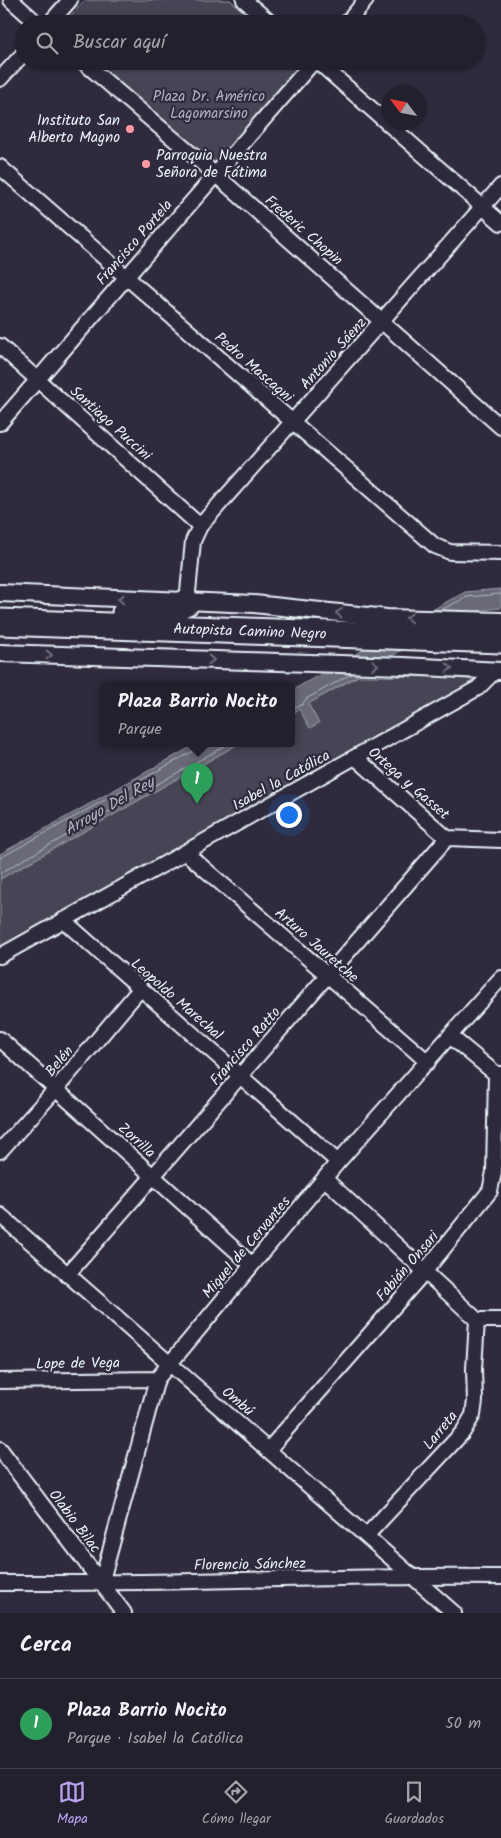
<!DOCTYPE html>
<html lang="es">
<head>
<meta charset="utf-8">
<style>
  body { margin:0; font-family:Kalam,sans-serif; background:#2f2d3a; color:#f1f3f6 }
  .compass { position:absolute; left:381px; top:85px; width:45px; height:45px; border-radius:50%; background:#23202e; box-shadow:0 1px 4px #0004; rotate:302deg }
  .you { position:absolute; left:288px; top:814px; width:18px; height:18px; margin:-12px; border:4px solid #fff; border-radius:50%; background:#1a73e8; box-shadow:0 0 0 8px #1a73e833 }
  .badge { display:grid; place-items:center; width:32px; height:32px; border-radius:50%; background:#bca0f2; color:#fff; font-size:16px; font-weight:700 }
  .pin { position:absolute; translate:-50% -41px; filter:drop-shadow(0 1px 2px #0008) }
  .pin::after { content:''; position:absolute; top:26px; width:18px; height:15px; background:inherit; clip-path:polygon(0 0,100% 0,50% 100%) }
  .popup { position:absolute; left:100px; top:682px; width:195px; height:65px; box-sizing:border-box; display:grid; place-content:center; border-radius:5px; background:#23202e; filter:drop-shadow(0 1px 4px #0005); font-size:16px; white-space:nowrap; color:#a3a3aa }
  .popup b { font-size:19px; color:#f1f3f6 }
  .popup::after { content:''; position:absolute; left:50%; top:100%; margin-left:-10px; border:10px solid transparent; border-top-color:#23202e }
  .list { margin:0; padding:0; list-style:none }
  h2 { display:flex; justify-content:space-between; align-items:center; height:65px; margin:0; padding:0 20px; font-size:21px }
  h2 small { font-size:16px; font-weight:400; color:#a3a3aa }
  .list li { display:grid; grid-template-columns:32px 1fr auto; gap:15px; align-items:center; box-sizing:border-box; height:90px; padding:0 20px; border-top:1px solid #403e4a }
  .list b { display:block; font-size:19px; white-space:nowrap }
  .list p { margin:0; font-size:16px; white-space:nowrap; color:#a3a3aa }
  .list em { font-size:16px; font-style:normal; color:#a3a3aa }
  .icon { flex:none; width:28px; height:28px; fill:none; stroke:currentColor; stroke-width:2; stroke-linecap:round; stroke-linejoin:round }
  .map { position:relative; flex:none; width:501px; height:1613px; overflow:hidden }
  .search { position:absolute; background:#23202e; box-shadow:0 1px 4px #0004; left:15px; right:15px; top:15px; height:55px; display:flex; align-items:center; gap:12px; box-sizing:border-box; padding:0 18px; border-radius:28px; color:#a3a3aa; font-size:19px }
  .sheet { height:155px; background:#23202e }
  nav { display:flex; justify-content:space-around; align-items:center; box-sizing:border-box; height:70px; border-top:1px solid #403e4a; background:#23202e; font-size:14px; color:#a3a3aa }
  nav a { display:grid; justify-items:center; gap:2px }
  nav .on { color:#bca0f2 }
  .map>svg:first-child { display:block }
  .green { fill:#464455; stroke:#979aa6 }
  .water { fill:#696978; stroke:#9c9fab }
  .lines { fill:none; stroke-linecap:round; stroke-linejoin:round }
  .shore { stroke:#b5bbc5; stroke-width:1 }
  .minor-casing { stroke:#e8f1f8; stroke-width:18 }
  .tertiary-casing { stroke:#e8f1f8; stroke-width:20 }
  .motorway-casing { stroke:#e8f1f8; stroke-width:29 }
  .minor { stroke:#2f2a3d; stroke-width:14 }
  .tertiary { stroke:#2f2a3d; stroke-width:16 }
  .motorway { stroke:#2f2a3d; stroke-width:25 }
  .oneway { stroke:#70707e }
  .poi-dot { fill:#ff9aa2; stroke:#2f2a3d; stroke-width:2 }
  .labels { text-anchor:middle; stroke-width:4.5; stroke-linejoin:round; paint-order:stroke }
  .park-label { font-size:15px; fill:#afb4bf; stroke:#2f2a3d }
  .poi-label { font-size:15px; fill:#e8f1f8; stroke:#2f2a3d; text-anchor:end }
  .street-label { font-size:15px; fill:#e8f1f8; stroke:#2f2a3d }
  .water-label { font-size:16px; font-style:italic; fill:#afb4be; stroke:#2f2a3d }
</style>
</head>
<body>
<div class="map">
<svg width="501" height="1613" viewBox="0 0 501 1613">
  <rect width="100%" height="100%" fill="#2f2a3d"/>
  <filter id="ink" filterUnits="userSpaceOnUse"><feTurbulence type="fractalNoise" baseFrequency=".02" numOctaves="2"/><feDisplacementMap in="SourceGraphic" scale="10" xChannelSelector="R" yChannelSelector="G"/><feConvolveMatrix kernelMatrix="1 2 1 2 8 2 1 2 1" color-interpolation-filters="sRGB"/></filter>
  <g filter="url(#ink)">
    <path class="green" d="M85 0H230L257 24H63Z
      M95 61H299L303 65 213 167Z
      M358 676 462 677 474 681 473 684 0 950V879L240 743H291V714L299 709 319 724 308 704Z"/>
    <path class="water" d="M501 589V608L481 610 463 615 308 704 319 723 310 728 299 709 291 714V691L448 601 465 592Z
      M198 743H240L0 879V854Z"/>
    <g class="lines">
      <path class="shore" d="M441 610 467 597 501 594
        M291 708 302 705 306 699 351 674
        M0 858 197 749 200 743
        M0 873 230 743"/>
      <g class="minor-casing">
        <path id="minor" d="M11 0 38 24
          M244 0 272 24
          M49 24 70 0
          M346 24 366 0
          M82 61 216 175 501 427
          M317 61 501 223
          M0 79 24 53
          M0 167 435 546 450 552 501 553
          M0 346 200 526
          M0 423 314 61
          M187 602 193 541 200 526 501 186
          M355 757 447 838 501 840
          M185 852 428 1062
          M63 920 338 1162
          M0 956 478 688 495 671
          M450 1036 496 1074H501
          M0 1039 252 1265
          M0 1151 56 1089 140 989
          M325 1179 477 1320H501
          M0 1215 454 1613
          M67 1275 447 838
          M0 1381 157 1379
          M0 1449 124 1613
          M269 1449 425 1271 490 1191 494 1172 496 1074
          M367 1535 463 1432 473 1415 475 1401 474 1369 477 1320
          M0 1583C167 1584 334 1575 501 1577
          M101 1584 157 1379 338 1162 501 978"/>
      </g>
      <g class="tertiary-casing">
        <path id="tertiary" d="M0 593 254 604 387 618 501 621
          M0 653 403 666 501 671"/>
      </g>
      <g class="motorway-casing">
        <path id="motorway" d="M125 613 170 610 187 602
          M0 622 501 640"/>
      </g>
      <use href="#minor" class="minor"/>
      <use href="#tertiary" class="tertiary"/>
      <use href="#motorway" class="motorway"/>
    </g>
    <defs><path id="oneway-chevron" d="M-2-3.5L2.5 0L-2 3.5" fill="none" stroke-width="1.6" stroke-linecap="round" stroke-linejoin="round" transform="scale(1.25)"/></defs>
    <g class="oneway">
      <use href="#oneway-chevron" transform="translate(121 599) rotate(-177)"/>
      <use href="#oneway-chevron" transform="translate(339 613) rotate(-174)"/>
      <use href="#oneway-chevron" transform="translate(409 618) rotate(-179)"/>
      <use href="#oneway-chevron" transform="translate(49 655) rotate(2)"/>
      <use href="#oneway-chevron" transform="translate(211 660) rotate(2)"/>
      <use href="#oneway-chevron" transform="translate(375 665) rotate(1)"/>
      <use href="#oneway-chevron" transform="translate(449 668) rotate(3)"/>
    </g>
  </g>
  <g class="poi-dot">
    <circle cx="130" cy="129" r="5"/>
    <circle cx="146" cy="164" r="5"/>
  </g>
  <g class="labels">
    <g class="park-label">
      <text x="209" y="101">Plaza Dr. Américo<tspan x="209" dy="17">Lagomarsino</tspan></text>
    </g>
    <g class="poi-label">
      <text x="120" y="125">Instituto San<tspan x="120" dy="17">Alberto Magno</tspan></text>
      <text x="156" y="160" text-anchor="start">Parroquia Nuestra<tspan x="156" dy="17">Señora de Fátima</tspan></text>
    </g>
    <g class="street-label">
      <text transform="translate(304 230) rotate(41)" y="5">Frederic Chopin</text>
      <text transform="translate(134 242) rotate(-49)" y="5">Francisco Portela</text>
      <text transform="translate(333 353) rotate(-48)" y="5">Antonio Sáenz</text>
      <text transform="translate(254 367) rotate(41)" y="5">Pedro Mascagni</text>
      <text transform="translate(111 423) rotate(42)" y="5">Santiago Puccini</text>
      <text transform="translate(250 631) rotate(2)" y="5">Autopista Camino Negro</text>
      <text transform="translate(281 780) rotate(-29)" y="5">Isabel la Católica</text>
      <text transform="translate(409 783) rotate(41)" y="5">Ortega y Gasset</text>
      <text transform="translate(317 945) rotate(41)" y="5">Arturo Jauretche</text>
      <text transform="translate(177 999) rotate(41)" y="5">Leopoldo Marechal</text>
      <text transform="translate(245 1046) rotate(-49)" y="5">Francisco Ratto</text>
      <text transform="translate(59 1061) rotate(-50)" y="5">Belén</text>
      <text transform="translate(137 1140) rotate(42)" y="5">Zorrilla</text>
      <text transform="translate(246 1247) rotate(-50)" y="5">Miguel de Cervantes</text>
      <text transform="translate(407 1266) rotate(-49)" y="5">Fabián Onsari</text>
      <text transform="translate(78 1363) rotate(-1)" y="5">Lope de Vega</text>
      <text transform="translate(238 1401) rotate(40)" y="5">Ombú</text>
      <text transform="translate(440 1430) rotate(-51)" y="5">Larreta</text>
      <text transform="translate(75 1521) rotate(53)" y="5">Olabio Bilac</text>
      <text transform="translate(250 1564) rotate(-1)" y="5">Florencio Sánchez</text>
    </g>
    <g class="water-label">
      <text transform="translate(109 805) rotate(-30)" y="6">Arroyo Del Rey</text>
    </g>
  </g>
</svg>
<svg class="compass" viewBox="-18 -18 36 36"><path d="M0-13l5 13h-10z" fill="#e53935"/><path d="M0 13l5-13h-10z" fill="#a3a3aa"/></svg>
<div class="you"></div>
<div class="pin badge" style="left:197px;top:804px;background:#2e9e5b">1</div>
<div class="popup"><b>Plaza Barrio Nocito</b>Parque</div>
<div class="search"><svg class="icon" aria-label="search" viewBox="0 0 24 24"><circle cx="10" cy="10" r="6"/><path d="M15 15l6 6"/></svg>Buscar aquí</div>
</div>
<section class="sheet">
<h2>Cerca<small></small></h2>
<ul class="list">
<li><span class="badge" style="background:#2e9e5b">1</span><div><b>Plaza Barrio Nocito</b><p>Parque · Isabel la Católica</p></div><em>50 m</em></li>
</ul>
</section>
<nav>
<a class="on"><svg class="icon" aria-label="map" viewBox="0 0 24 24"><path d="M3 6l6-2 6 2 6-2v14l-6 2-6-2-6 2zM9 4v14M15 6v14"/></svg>Mapa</a>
<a><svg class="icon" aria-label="directions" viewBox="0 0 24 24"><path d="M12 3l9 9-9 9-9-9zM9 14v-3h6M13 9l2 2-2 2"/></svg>Cómo llegar</a>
<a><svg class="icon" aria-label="saved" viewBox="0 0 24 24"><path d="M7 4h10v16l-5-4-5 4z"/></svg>Guardados</a>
</nav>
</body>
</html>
